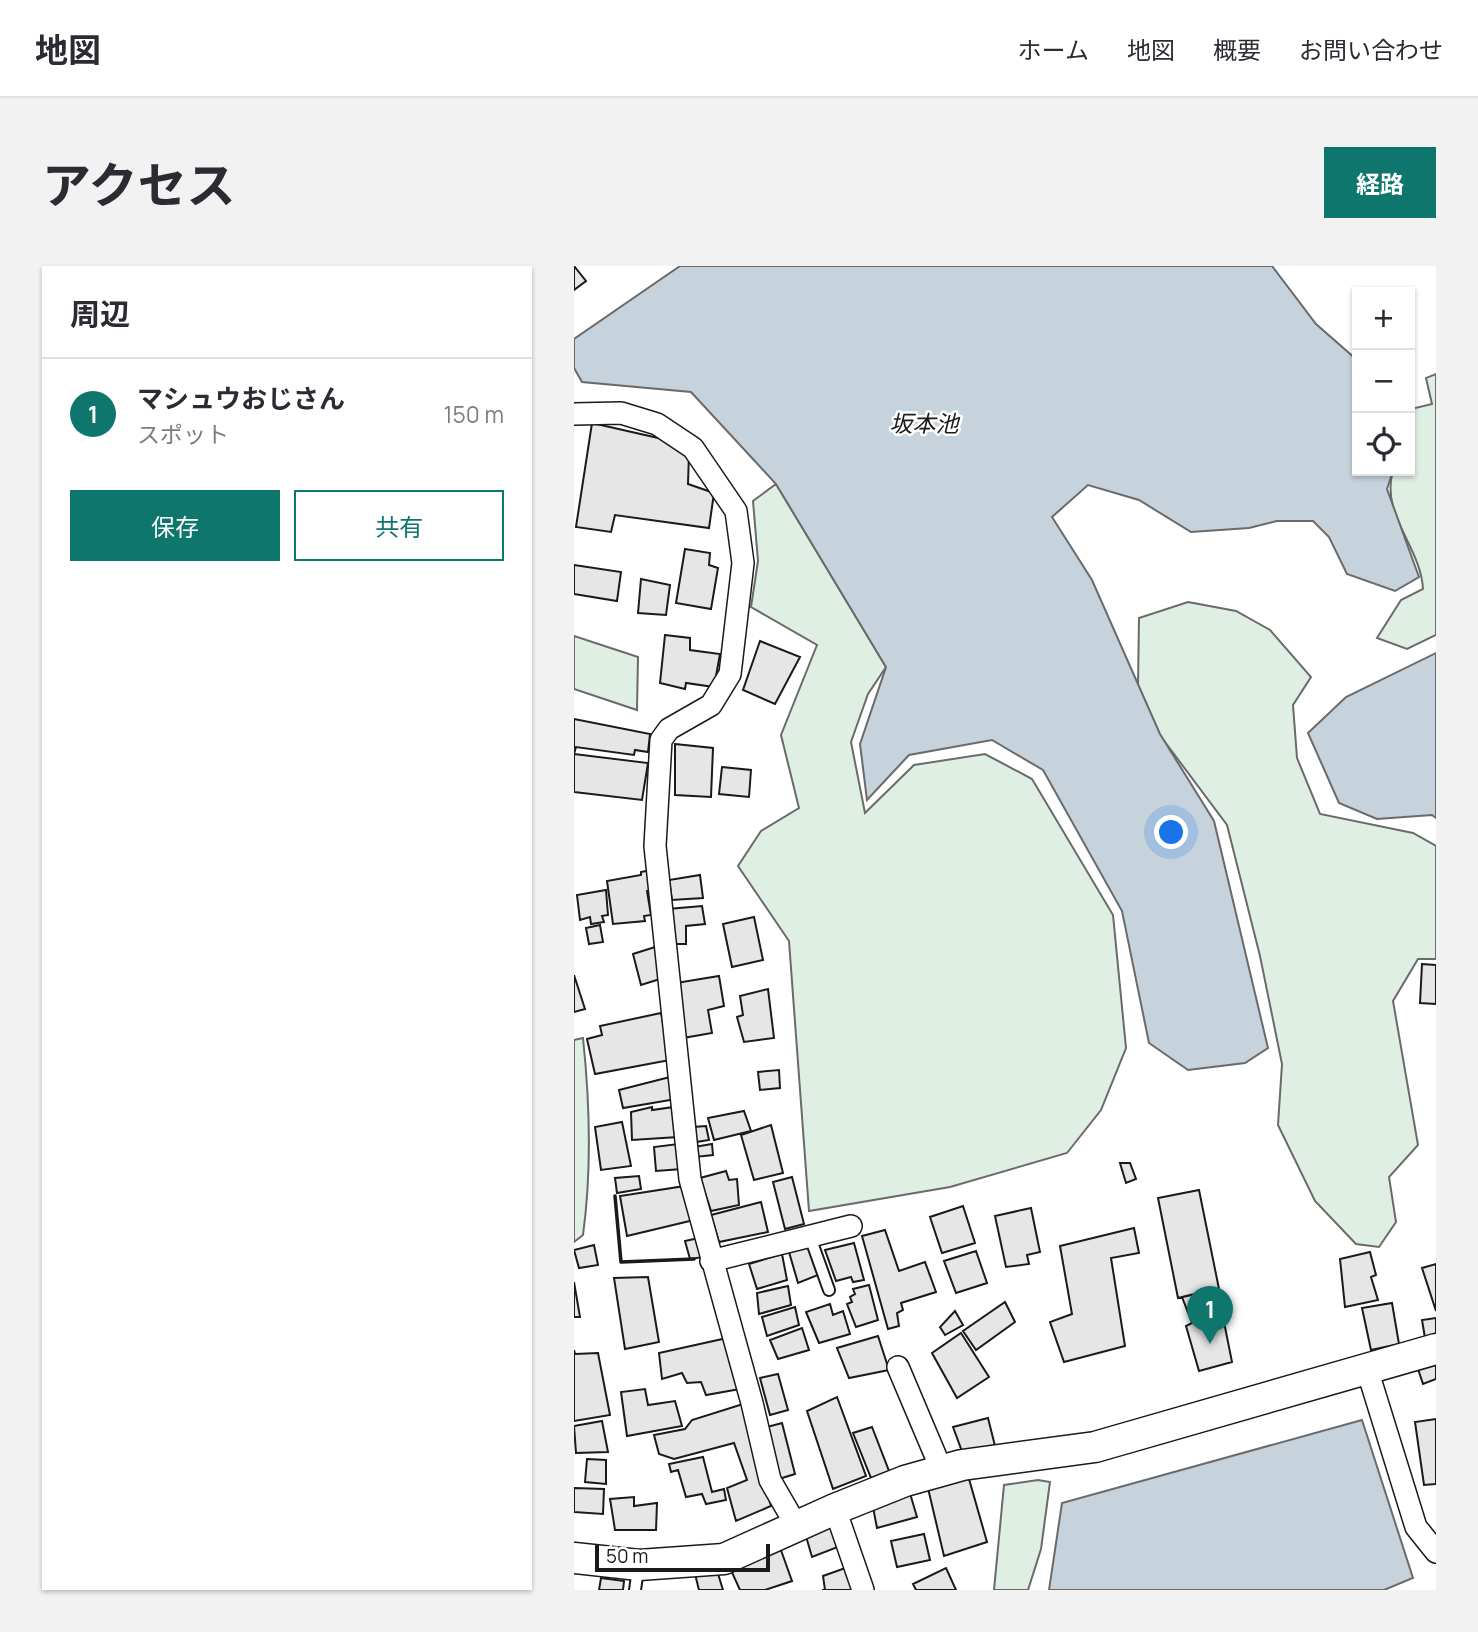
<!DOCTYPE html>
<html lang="ja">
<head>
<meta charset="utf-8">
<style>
  body { margin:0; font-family:Manrope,"Noto Sans JP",sans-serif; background:#f2f2f3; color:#2b2b33 }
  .controls { position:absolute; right:21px; top:21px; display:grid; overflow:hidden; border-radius:0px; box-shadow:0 2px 5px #0004 }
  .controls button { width:63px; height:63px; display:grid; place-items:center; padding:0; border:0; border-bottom:2px solid #e1e1e2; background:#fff; color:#2b2b33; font:35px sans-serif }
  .scale { position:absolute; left:21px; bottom:18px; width:175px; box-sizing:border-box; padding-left:7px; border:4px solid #1a1a1a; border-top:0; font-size:19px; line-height:24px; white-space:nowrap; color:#1a1a1a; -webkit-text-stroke:5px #fff; paint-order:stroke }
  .you { position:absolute; left:598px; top:567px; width:24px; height:24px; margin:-18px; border:5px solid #fff; border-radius:50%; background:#1a73e8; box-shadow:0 0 0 10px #1a73e833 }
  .badge { display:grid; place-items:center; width:46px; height:46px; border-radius:50%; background:#0f766e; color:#fff; font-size:23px; font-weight:700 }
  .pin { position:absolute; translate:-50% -58px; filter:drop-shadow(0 2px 4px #0008) }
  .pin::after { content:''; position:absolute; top:37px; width:24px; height:21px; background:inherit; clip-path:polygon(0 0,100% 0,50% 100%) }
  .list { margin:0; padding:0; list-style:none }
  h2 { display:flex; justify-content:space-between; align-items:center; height:91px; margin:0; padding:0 28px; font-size:30px }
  h2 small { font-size:23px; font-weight:400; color:#7c7c81 }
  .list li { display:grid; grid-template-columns:46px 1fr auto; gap:21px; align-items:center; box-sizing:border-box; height:112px; padding:0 28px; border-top:2px solid #e1e1e2 }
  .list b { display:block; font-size:26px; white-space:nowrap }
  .list p { margin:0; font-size:23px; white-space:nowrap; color:#7c7c81 }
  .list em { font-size:23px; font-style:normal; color:#7c7c81 }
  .actions { display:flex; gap:14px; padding:21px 28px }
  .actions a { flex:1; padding:16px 0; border:2px solid #0f766e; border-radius:0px; text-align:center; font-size:24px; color:#0f766e }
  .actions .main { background:#0f766e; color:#fff }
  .icon { flex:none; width:38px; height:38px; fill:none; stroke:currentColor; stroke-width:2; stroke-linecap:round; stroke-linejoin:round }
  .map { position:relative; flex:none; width:862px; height:1324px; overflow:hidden; border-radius:0px }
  header { display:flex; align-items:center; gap:42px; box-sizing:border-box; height:98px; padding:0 35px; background:#fff; border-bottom:2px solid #e1e1e2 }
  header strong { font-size:33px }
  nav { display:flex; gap:38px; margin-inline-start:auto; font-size:24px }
  .intro { display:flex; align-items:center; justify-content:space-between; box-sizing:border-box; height:168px; padding:0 42px }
  h1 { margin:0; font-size:49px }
  .button { padding:18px 32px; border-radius:0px; background:#0f766e; color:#fff; font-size:24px; font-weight:700 }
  main { display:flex; gap:42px; padding:0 42px }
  aside { flex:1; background:#fff; border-radius:0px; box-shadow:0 2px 5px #0004 }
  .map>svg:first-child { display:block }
  .green { fill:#e0efe3; stroke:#6a6a6a; stroke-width:2 }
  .water { fill:#c6d2dc; stroke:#6a6a6a; stroke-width:2 }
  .building { fill:#e6e6e6; stroke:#1a1a1a; stroke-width:2 }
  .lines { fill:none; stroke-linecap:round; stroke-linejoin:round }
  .lane-casing { stroke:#1a1a1a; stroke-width:14 }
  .street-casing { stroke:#1a1a1a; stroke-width:24 }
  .secondary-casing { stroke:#1a1a1a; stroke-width:33 }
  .lane { stroke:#fff; stroke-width:10 }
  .street { stroke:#fff; stroke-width:21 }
  .secondary { stroke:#fff; stroke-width:30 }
  .wall { stroke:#1a1a1a; stroke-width:3.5 }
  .labels { text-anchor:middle; stroke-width:5; stroke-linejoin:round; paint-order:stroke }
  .water-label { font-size:23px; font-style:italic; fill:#1a1a1a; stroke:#fff }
</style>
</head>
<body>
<header>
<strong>地図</strong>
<nav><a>ホーム</a><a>地図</a><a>概要</a><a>お問い合わせ</a></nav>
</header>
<div class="intro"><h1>アクセス</h1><a class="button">経路</a></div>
<main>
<aside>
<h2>周辺<small></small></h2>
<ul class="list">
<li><span class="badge">1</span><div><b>マシュウおじさん</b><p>スポット</p></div><em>150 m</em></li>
</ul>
<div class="actions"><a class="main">保存</a><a>共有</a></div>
</aside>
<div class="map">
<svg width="862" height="1324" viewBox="0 0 862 1324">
  <rect width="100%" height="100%" fill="#fff"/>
  <path class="green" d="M862 108V369L833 383 803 372 827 334 849 323C847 281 806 248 819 205H836V147L837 143 858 138 852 112Z
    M202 218 312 401 294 428 277 476 291 547 340 499 411 488 458 513 539 649 552 782 527 844 493 887 376 921 235 945 215 675 164 600 187 565 225 542 207 469 243 379 177 341 184 295 179 235Z
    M614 336 662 345 696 364 737 411 719 439 723 492 746 548 839 567 862 580V693H844L819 735 844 879 815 911 822 956 805 981 782 978 741 935 704 859 708 798 686 690 653 559 585 468 564 419 565 352Z
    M0 370 64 391 63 444 0 423Z
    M9 772C16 838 18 903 9 969L0 976V774Z
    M464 1214 476 1216 467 1283 454 1324H420L430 1219Z"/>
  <path class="water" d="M106 0H698L742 58 783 94V205H819L813 223 845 311 821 325 773 308 755 271 739 255H703L675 262 617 266 565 234 514 219 478 251 518 314 586 468 640 555 694 782 671 797 614 804 575 777 548 645 469 504 418 474 335 489 293 534 286 478 312 401 202 218 117 126 8 116 0 102V73Z
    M862 387V552L858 549 803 553 765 537 734 467 772 431Z
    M788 1154 839 1312 810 1324H475L488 1237Z"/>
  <path class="building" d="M0 0 12 15 0 24Z
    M18 157 93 174 115 187 114 218 140 227 135 262 41 249 37 266 2 261Z
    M111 283 136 287 135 299 144 302 137 343 102 337Z
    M0 299 47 306 43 335 0 328Z
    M67 313 96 319 92 349 64 347Z
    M91 369 116 372V384L146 388 140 421 112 417 111 423 86 417Z
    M186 375 226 391 201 438 169 424Z
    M0 453 76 468 74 486 61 484 60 489 2 481 0 488Z
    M101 478 139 482 137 531 101 529Z
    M0 488 74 497 68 534 0 526Z
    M148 501 177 504 175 531 145 528Z
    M77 604 80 624 73 625 77 649 70 650 71 655 39 658 33 615 67 609V606Z
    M126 609 129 632 98 634 95 614Z
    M32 624 34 649 28 650 30 656 17 658 16 651 6 654 3 629Z
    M128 640 131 658 112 660V678H98L94 643Z
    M180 651 189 694 158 701 149 658Z
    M26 659 29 676 15 678 12 662Z
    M81 681 89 712 67 719 59 688Z
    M848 698 862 699V738L846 737Z
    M0 709 11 743 0 746Z
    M145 710 150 740 134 744 138 767 109 772 102 717Z
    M194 723 200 772 170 776 163 751 169 749 166 730Z
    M87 747 96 794 21 808 13 773 28 769 26 760Z
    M205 804 206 822 186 824 184 806Z
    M96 811 102 833 49 842 45 824Z
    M78 841V844L100 841 104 871 58 874 57 846Z
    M170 845 177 865 140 874 134 852Z
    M48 856 57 900 27 904 21 861Z
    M197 859 209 907 180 914 167 869Z
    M132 860 135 874 122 876 119 861Z
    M104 878 108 903 82 905 80 881Z
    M138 878 139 889 121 891 120 881Z
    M546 897H556L562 913 552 917Z
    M152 905 155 914 163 913 165 939 137 945 126 912Z
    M65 910 67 923 43 927 41 912Z
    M218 911 230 958 211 963 199 916Z
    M111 920 120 954 53 970 46 930Z
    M625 924 645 1023 604 1032 584 932Z
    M187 936 194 966 145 976 137 949Z
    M389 940 401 977 368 987 356 951Z
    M457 942 466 986 453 989 455 998 432 1001 421 950Z
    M560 962 565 987 537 992 551 1080 490 1096 476 1056 498 1048 486 980Z
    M311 964 325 1005 351 996 362 1026 327 1037 329 1044 323 1047 325 1060 314 1063 288 970Z
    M125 972 130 991 116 993 111 975Z
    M280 977 290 1014 279 1016 277 1011 262 1015 251 984Z
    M20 979 24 999 5 1002 0 984Z
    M234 980 244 1009 224 1017 215 986Z
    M402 985 413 1017 382 1027 370 995Z
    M796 986 802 1009 797 1011 804 1034 771 1041 766 993Z
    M208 988 213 1014 183 1023 175 998Z
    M862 998V1045L848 1002Z
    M74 1011 85 1076 51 1083 40 1012Z
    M0 1016 6 1051H0Z
    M295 1019 304 1054 282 1061 273 1038 278 1036 276 1031 281 1028 279 1023Z
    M214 1020 217 1039 185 1048 183 1027Z
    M633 1025 638 1055 649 1051 658 1096 625 1105 612 1060 618 1057 608 1031Z
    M431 1036 441 1056 402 1084 389 1065Z
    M818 1037 825 1078 797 1084 788 1042Z
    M256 1038 259 1049 269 1045 276 1068 245 1077 232 1046Z
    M221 1041 225 1059 193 1070 188 1051Z
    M381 1045 389 1059 371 1069 366 1061Z
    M862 1052V1069L851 1072 848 1054Z
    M228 1062 235 1084 204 1093 196 1074Z
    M387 1067 415 1111 383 1132 358 1087Z
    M304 1070 315 1104 275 1112 263 1082Z
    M153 1072 166 1123 132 1129 127 1116 113 1117 108 1107 88 1113 85 1087Z
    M0 1084 1 1088 24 1087 36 1149 0 1155Z
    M862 1094V1113L849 1118 843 1100Z
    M204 1108 214 1144 196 1149 186 1112Z
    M71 1123 74 1139 101 1135 108 1160 53 1170 47 1126Z
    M263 1131 292 1210 259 1223 233 1145Z
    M169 1138 197 1240 162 1255 153 1222 173 1214 160 1177 100 1193 85 1188 80 1169 111 1163 118 1154Z
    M414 1152 421 1180 389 1188 379 1161Z
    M862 1153V1218L850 1219 841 1156Z
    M28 1155 34 1186 2 1187 0 1160Z
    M208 1157 221 1208 205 1213 193 1161Z
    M298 1161 315 1205 297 1212 279 1167Z
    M129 1191 138 1226 150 1223 152 1234 132 1238 128 1228 112 1231 104 1204 97 1206 95 1198Z
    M13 1193 32 1194V1218L11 1216Z
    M393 1206 413 1276 370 1290 353 1218Z
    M0 1222 30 1223 29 1248 0 1246Z
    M335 1224 343 1251 303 1262 298 1236Z
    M60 1231V1240L83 1237 82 1264H41L36 1233Z
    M260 1250 269 1279 238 1291 229 1260Z
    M350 1268 356 1294 323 1301 317 1275Z
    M203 1273 218 1315 191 1324H166L155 1300Z
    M141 1298 149 1324H125L120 1304Z
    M274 1301 281 1324H248H251L249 1310Z
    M372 1302 382 1324H342L339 1318Z
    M27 1312 50 1315 49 1324H25Z"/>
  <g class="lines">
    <g class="lane-casing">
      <path id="lane" d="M235 968 255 1024
        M61 1324 64 1303"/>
    </g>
    <g class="street-casing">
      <path id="street" d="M0 148 47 147 83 158 119 182 162 245 169 297 156 408 137 439 95 463 87 474 81 580 116 913 178 1137 196 1214 222 1259
        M137 995 277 960
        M324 1101 368 1205
        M793 1103 842 1261 862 1286
        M261 1243 289 1324"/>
    </g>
    <g class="secondary-casing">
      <path id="secondary" d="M0 1292 65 1299 150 1293 261 1243 331 1215 388 1199 521 1181 862 1083"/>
    </g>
    <use href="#lane" class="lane"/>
    <use href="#street" class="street"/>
    <use href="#secondary" class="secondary"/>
    <path class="wall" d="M41 930 47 996 120 993"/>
  </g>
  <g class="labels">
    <g class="water-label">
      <text x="350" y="166">坂本池</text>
    </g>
  </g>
</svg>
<div class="controls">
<button>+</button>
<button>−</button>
<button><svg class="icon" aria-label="locate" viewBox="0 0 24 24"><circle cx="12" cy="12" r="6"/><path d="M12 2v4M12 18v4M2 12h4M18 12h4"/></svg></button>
</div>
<div class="scale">50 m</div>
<div class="you"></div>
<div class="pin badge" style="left:636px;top:1078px">1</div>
</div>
</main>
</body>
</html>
